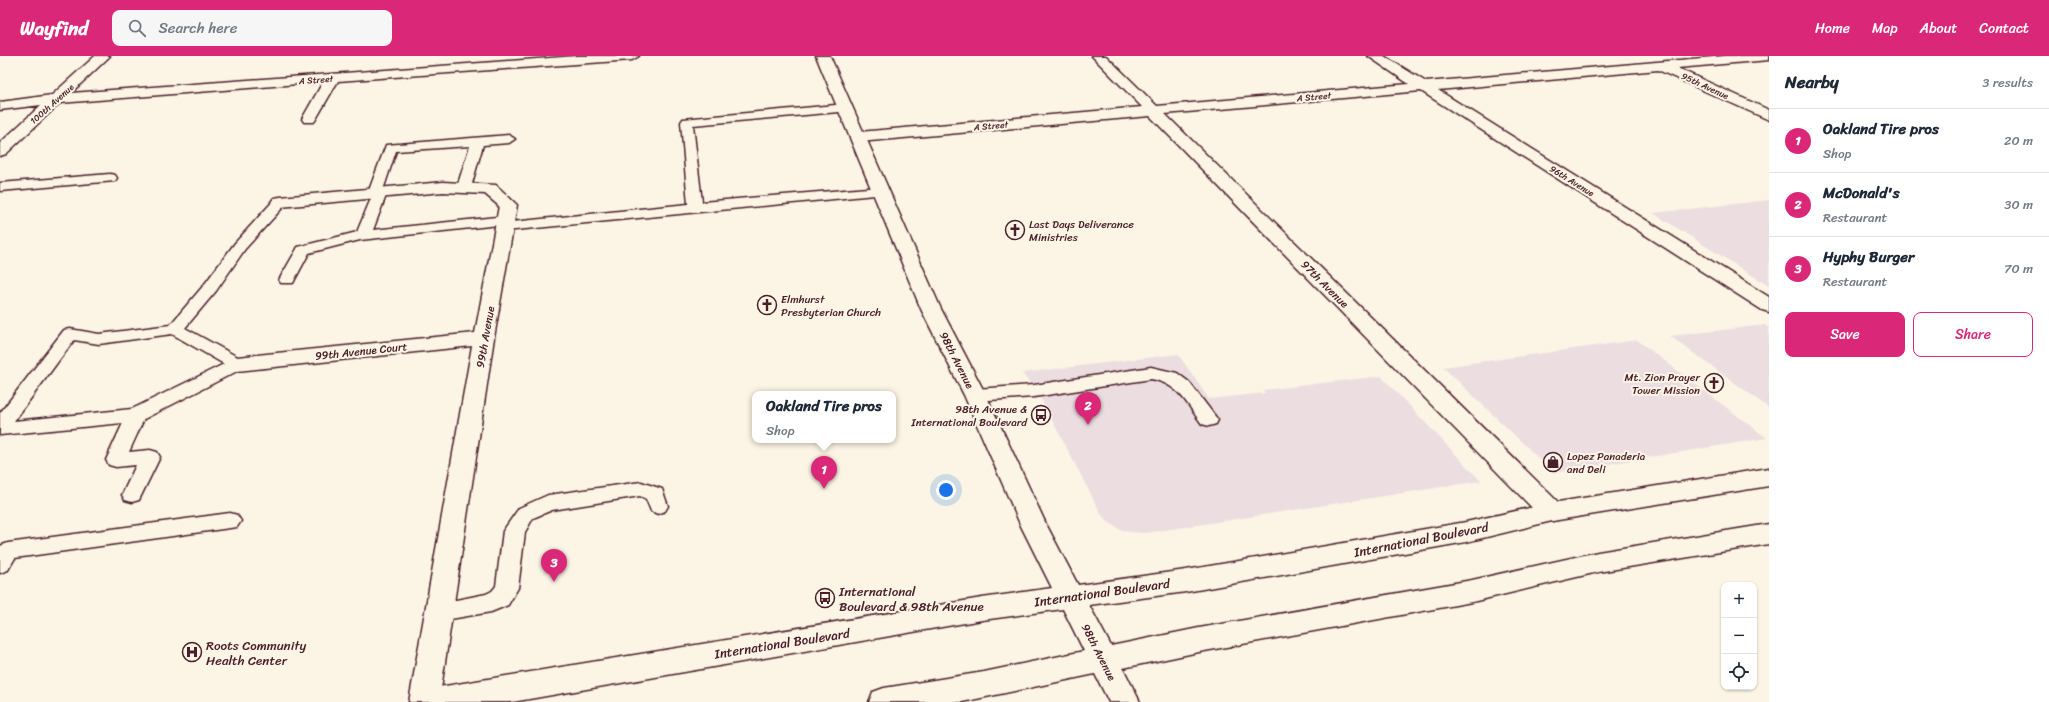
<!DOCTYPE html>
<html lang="en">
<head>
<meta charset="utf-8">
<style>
  body { margin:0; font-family:Sriracha,sans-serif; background:#f6f6f7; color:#1f2937 }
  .controls { position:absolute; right:12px; bottom:12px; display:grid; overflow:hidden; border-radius:8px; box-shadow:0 1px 3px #0004 }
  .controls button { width:36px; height:36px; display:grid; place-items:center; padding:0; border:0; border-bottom:1px solid #e0e1e3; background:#fff; color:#1f2937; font:20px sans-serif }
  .you { position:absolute; left:946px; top:434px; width:14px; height:14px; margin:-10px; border:3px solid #fff; border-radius:50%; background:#1a73e8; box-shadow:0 0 0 6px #1a73e833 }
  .badge { display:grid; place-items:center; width:26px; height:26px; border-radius:50%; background:#db2777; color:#fff; font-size:13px; font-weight:700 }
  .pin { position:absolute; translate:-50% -33px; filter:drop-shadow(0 1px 2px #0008) }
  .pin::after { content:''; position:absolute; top:21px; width:14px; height:12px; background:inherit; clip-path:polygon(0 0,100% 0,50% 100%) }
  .popup { position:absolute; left:752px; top:335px; width:144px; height:52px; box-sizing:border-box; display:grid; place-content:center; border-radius:8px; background:#fff; filter:drop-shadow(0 1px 3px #0005); font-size:13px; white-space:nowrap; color:#747a83 }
  .popup b { font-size:15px; color:#1f2937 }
  .popup::after { content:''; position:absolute; left:50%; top:100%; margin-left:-8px; border:8px solid transparent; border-top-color:#fff }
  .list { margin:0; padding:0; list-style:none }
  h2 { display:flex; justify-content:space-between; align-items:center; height:52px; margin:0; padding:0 16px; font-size:17px }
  h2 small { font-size:13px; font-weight:400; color:#747a83 }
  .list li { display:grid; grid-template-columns:26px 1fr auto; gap:12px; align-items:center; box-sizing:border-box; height:64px; padding:0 16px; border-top:1px solid #e0e1e3 }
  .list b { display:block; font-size:15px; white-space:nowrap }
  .list p { margin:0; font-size:13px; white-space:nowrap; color:#747a83 }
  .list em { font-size:13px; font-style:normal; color:#747a83 }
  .actions { display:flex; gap:8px; padding:12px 16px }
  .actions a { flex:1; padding:9px 0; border:1px solid #db2777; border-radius:8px; text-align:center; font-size:14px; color:#db2777 }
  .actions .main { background:#db2777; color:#fff }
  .icon { flex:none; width:22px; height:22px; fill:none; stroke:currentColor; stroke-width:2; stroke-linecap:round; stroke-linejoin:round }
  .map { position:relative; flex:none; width:1769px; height:646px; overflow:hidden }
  header { display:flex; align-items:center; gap:24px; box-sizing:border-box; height:56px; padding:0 20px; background:#db2777; color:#fff }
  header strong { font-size:19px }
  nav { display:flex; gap:22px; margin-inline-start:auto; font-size:14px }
  .search { width:280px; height:36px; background:#f6f6f7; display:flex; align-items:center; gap:10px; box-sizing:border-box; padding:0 14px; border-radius:8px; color:#747a83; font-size:15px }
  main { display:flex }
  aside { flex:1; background:#fff }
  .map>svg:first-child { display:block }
  .built { fill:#ecdee0 }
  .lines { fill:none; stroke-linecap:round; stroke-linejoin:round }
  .lane-casing { stroke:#4a1f2b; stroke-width:3 }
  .street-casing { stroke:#4a1f2b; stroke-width:3 }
  .primary-casing { stroke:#4a1f2b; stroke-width:3 }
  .lane { fill:#fcf5e5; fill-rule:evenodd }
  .street { fill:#fcf5e5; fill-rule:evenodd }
  .primary { fill:#fcf5e5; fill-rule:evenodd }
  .labels { text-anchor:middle; stroke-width:4; stroke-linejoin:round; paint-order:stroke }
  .far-street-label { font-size:9px; fill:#4a1f2b; stroke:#fcf5e5 }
  .poi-label { font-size:11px; fill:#4a1f2b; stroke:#fcf5e5; text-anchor:start }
  .street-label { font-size:11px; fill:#4a1f2b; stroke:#fcf5e5 }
  .near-street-label { font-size:13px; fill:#4a1f2b; stroke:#fcf5e5 }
  .near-poi-label { font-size:13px; fill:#4a1f2b; stroke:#fcf5e5; text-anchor:start }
</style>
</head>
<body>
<header>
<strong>Wayfind</strong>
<div class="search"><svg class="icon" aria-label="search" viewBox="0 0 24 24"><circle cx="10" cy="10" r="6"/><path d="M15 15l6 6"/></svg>Search here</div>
<nav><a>Home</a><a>Map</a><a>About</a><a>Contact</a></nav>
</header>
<main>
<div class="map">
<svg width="1769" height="646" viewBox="0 0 1769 646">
  <rect width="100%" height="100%" fill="#fcf5e5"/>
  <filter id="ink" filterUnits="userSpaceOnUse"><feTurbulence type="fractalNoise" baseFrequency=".025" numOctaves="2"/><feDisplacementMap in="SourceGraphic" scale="8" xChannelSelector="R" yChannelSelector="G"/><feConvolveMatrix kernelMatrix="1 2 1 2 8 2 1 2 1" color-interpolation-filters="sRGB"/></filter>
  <g filter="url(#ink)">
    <path class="built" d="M1769 144V230L1653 157Z
      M1765 269 1769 272V352L1670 280Z
      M1637 284 1767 382 1554 417 1443 311Z
      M1178 298 1209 343 1265 337 1263 334 1381 320 1481 425 1146 477 1130 476 1119 473 1108 466 1101 458 1040 341 1022 317Z"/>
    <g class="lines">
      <g class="lane-casing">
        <path id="lane" d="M846 48 852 52 850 55 693 69 702 146 880 131 885 132 887 135 885 138 505 175 500 174 498 171 499 169 360 184 309 197 293 227H281L279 224 298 191 357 176 372 140 368 137 386 89 509 79 515 83 509 87 483 89 471 131 469 134H459L457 131 470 90 396 95 383 134 387 137 373 174 506 160 511 161 513 164 512 166 688 148 681 66 683 63Z
          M110 118 115 119 117 122 115 125 0 135V127Z
          M280 142 285 143 287 146 285 149 245 193 216 235 185 272 243 304 246 308 243 312 144 363 129 396 150 394 157 396 160 401 139 444 132 446 125 444 122 439 136 409 116 411 109 409 106 404 123 367 0 379V357L64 274 70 273 99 278 170 269 204 229 235 187 275 143ZM172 278 224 308 132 353 14 365 74 284 99 288Z
          M1151 311 1177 317 1189 326 1218 364 1216 368 1209 370 1202 368C1186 347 1179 328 1151 323L1034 341 975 345 969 343 966 339 969 335 975 333 1034 329Z
          M641 426 662 433 668 450 665 455 658 458 651 455 646 443 640 440 552 454 533 462 525 476 518 532 508 549 491 556 439 565 431 563 427 556 431 549 486 538 492 535 496 530 503 475 519 452 548 439Z
          M230 457 237 459 241 465 237 471 15 502 8 514 0 517V490L8 487Z"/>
      </g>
      <g class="street-casing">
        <path id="street" d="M95 0H110L71 37 577 0H639L632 4 338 25 316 63 314 66H304L302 63 323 26 60 47 6 98 0 100V87L41 49 0 54V46L52 39Z
          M1092 0H1106L1157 50 1409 28 1368 0H1384L1426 26 1725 0H1769V4L1677 12 1769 54V64L1658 14 1438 34 1769 241V256L1762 254 1421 35 1165 58 1561 449 1565 456 1561 463 1552 465 1543 463 1150 60 859 86 854 84 851 81 854 78 859 76 1142 51Z
          M443 126 496 129 517 149 494 282 439 646H409L472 290 237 315 229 313 226 308 229 303 237 301 475 277 499 150 485 138 443 136 280 151 274 150 271 146 274 142 280 141Z"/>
      </g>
      <g class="primary-casing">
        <path id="primary" d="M816 0H830L941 253 986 339 1046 468 1078 529 1186 514 1466 466 1552 447 1769 412V430L1552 465 1466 486 1186 536 1089 549 1111 590 1199 572 1472 524 1598 496 1769 468V488L1598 516 1472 546 1199 596 1123 612 1140 646H1109L1095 618 962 646H869L873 636 884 632 984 616 1084 595 1063 553 982 564 512 646H418L422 636 433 632 982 542 1052 532 1020 468 964 339 921 253Z"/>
      </g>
      <use href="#lane" class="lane"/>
      <use href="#street" class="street"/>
      <use href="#primary" class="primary"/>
    </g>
  </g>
  <defs>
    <g id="church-ring" transform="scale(1)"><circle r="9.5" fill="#fcf5e5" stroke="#4a1f2b" stroke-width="1.5"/><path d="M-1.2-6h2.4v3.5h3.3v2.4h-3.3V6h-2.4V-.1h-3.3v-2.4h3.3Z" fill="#4a1f2b"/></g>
    <g id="bus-ring" transform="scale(1)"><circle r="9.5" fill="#fcf5e5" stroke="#4a1f2b" stroke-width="1.5"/><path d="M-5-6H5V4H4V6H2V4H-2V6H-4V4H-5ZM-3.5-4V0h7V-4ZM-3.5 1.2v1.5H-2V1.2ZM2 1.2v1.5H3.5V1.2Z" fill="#4a1f2b"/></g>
    <g id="shop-ring" transform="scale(1)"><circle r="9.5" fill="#fcf5e5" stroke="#4a1f2b" stroke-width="1.5"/><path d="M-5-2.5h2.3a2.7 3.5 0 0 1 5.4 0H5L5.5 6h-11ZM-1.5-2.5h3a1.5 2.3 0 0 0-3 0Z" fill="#4a1f2b"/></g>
    <g id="hospital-ring" transform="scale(1)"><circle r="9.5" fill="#fcf5e5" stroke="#4a1f2b" stroke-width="1.5"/><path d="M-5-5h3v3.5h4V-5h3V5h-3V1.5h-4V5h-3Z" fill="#4a1f2b"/></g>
  </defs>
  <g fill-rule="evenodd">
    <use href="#church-ring" x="1015" y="174"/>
    <use href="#church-ring" x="767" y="249"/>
    <use href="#church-ring" x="1714" y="327"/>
    <use href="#bus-ring" x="1041" y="359"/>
    <use href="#shop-ring" x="1553" y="406"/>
    <use href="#bus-ring" x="825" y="542"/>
    <use href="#hospital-ring" x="192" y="596"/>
  </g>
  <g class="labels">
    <g class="far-street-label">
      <text transform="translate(316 24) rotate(-4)" y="3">A Street</text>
      <text transform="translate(1705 30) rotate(25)" y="3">95th Avenue</text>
      <text transform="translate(1314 41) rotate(-5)" y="3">A Street</text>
      <text transform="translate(52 48) rotate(-42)" y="3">100th Avenue</text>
      <text transform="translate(991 70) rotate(-5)" y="3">A Street</text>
      <text transform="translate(1572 125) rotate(32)" y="3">96th Avenue</text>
    </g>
    <g class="poi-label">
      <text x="1029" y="172">Last Days Deliverance<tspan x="1029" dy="13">Ministries</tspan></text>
      <text x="781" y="247">Elmhurst<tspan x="781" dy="13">Presbyterian Church</tspan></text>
      <text x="1700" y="325" text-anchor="end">Mt. Zion Prayer<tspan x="1700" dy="13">Tower Mission</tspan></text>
      <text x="1027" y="357" text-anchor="end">98th Avenue &amp;<tspan x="1027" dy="13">International Boulevard</tspan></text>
      <text x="1567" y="404">Lopez Panaderia<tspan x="1567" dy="13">and Deli</tspan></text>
    </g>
    <g class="street-label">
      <text transform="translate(1325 228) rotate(45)" y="4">97th Avenue</text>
      <text transform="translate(485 281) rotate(-80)" y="4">99th Avenue</text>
      <text transform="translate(361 295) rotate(-6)" y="4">99th Avenue Court</text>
      <text transform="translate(957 304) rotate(63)" y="4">98th Avenue</text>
      <text transform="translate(1099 596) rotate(63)" y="4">98th Avenue</text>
    </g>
    <g class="near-street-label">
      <text transform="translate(1421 483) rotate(-11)" y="5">International Boulevard</text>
      <text transform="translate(1102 536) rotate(-8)" y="5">International Boulevard</text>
      <text transform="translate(782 587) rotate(-9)" y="5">International Boulevard</text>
    </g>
    <g class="near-poi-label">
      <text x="839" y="540">International<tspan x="839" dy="15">Boulevard &amp; 98th Avenue</tspan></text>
      <text x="206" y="594">Roots Community<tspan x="206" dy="15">Health Center</tspan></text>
    </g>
  </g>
</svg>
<div class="controls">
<button>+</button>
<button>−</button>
<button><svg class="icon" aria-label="locate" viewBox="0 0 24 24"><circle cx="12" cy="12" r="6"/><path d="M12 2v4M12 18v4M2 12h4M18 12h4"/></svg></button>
</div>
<div class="you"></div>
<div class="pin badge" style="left:824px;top:433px">1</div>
<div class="popup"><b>Oakland Tire pros</b>Shop</div>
<div class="pin badge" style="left:1088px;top:369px">2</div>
<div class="pin badge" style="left:554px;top:526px">3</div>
</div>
<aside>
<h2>Nearby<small>3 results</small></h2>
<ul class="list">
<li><span class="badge">1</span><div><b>Oakland Tire pros</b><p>Shop</p></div><em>20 m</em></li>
<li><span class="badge">2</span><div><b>McDonald's</b><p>Restaurant</p></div><em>30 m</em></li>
<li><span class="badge">3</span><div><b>Hyphy Burger</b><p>Restaurant</p></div><em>70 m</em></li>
</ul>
<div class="actions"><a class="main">Save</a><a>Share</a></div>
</aside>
</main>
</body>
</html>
